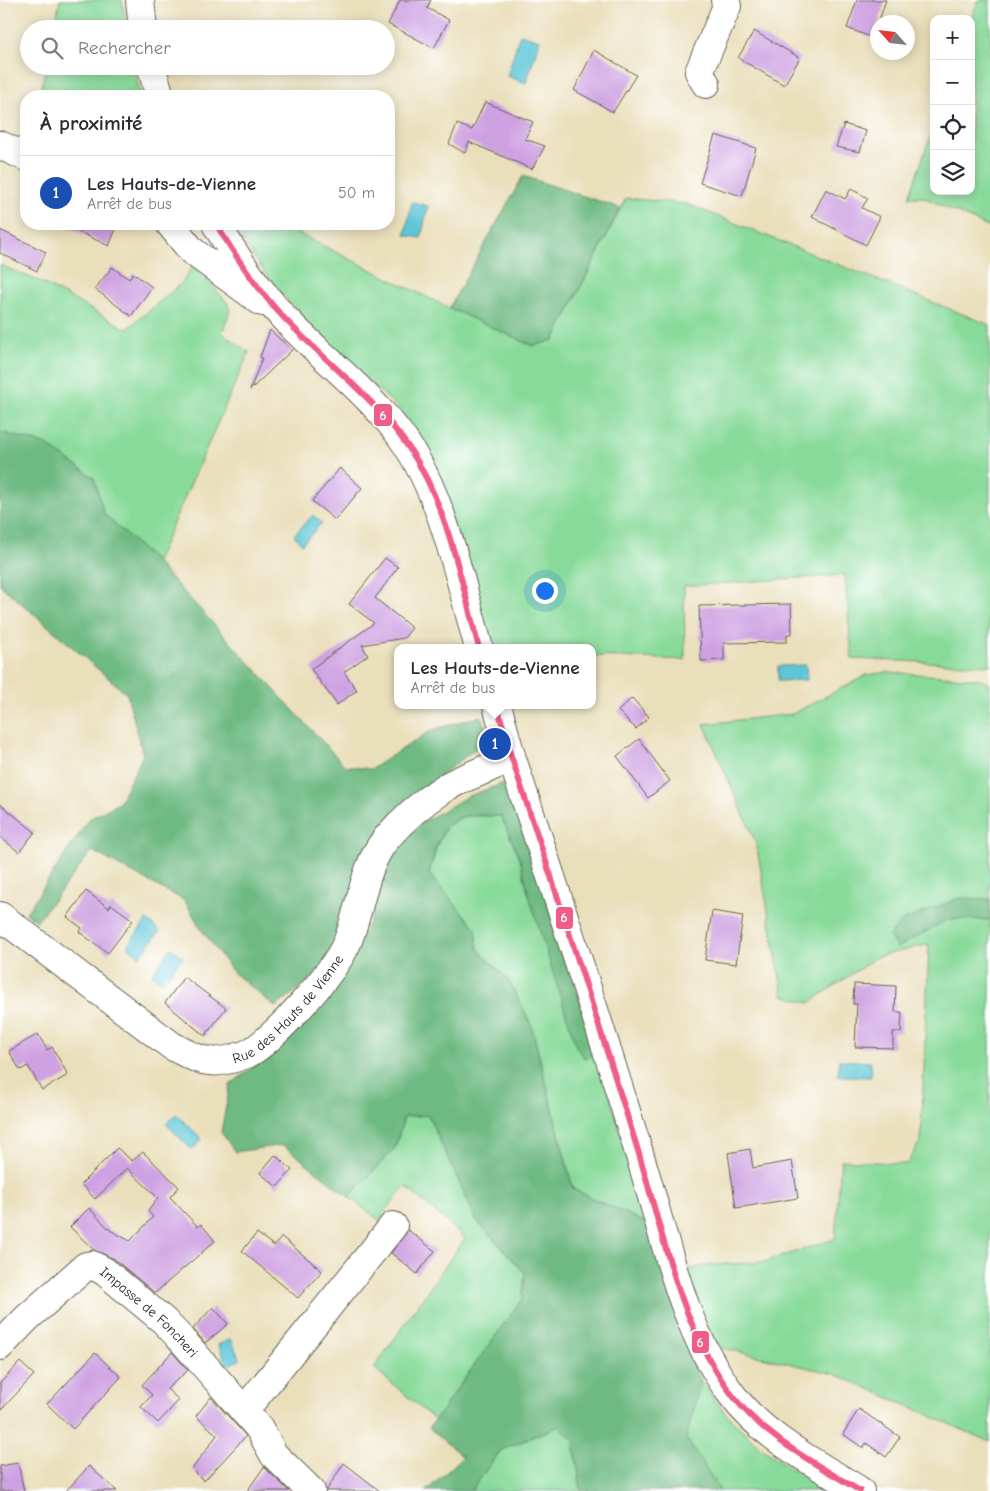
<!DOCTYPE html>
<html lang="fr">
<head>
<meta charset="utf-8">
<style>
  body { margin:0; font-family:"Comic Neue",sans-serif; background:#f2f2f3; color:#2b2b33 }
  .controls { position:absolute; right:15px; top:15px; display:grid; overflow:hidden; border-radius:10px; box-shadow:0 2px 12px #0003 }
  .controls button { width:45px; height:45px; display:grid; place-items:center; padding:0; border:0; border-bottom:1px solid #e1e1e2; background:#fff; color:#2b2b33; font:25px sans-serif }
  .compass { position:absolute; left:870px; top:15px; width:45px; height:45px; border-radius:50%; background:#fff; box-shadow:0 2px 12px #0003; rotate:297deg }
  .you { position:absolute; left:544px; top:590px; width:18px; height:18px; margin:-12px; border:4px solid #fff; border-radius:50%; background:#1a73e8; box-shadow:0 0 0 8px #1a73e833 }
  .badge { display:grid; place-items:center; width:32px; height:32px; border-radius:50%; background:#d93025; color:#fff; font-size:16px; font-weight:700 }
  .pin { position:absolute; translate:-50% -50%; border:2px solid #fff; box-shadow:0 1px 5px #0006 }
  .popup { position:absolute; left:394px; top:644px; width:202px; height:65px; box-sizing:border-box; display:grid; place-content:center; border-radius:10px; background:#fff; filter:drop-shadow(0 1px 4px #0005); font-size:16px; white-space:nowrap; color:#7c7c81 }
  .popup b { font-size:19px; color:#2b2b33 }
  .popup::after { content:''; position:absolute; left:50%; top:100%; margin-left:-10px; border:10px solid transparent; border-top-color:#fff }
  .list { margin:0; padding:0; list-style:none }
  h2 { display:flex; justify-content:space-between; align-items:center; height:65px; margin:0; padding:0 20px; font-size:21px }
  h2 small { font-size:16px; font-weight:400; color:#7c7c81 }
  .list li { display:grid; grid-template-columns:32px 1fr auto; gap:15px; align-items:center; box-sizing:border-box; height:75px; padding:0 20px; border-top:1px solid #e1e1e2 }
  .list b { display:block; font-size:19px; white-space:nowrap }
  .list p { margin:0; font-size:16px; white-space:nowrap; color:#7c7c81 }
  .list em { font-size:16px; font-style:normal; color:#7c7c81 }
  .icon { flex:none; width:28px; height:28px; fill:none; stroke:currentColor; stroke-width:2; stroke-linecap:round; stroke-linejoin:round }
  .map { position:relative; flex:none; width:990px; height:1491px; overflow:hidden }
  .search { position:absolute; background:#fff; box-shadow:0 2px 12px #0003; left:20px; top:20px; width:375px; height:55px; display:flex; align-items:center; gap:12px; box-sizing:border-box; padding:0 18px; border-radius:28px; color:#7c7c81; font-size:19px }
  .panel { position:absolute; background:#fff; box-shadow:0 2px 12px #0003; left:20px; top:90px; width:375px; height:140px; border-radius:20px }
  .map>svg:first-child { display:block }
  .green { fill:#88da9a; stroke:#527b5b }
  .forest { fill:#6eba82; stroke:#456b4f }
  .water { fill:#5dc7d8; stroke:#3c727a }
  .building { fill:#cea1e2 }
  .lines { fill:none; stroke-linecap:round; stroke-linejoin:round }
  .minor-casing { stroke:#646054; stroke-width:30 }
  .minor { stroke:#fff; stroke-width:28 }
  .bus-1-casing { stroke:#fff; stroke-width:10 }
  .bus-1 { stroke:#ef5d88; stroke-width:6 }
  .labels { text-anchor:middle; stroke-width:4; stroke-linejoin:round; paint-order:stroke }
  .street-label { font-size:14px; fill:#1c1c1c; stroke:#fff }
  .line-badge { stroke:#fff; stroke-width:2 }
  .badge-label { font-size:14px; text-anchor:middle; font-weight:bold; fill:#fff }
</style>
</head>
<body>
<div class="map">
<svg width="990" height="1491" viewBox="0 0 990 1491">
  <rect width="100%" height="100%" fill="#fff"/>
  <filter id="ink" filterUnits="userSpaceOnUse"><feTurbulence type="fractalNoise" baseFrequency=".02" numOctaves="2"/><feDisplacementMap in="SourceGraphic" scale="10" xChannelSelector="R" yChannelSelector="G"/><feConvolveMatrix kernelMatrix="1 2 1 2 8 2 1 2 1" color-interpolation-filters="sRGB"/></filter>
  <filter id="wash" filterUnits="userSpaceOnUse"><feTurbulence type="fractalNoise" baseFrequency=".0096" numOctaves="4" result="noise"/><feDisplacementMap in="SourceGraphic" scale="20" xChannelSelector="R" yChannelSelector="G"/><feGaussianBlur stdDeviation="1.12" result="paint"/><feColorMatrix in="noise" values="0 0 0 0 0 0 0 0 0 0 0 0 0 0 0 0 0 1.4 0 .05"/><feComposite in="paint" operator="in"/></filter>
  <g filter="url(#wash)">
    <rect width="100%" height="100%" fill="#eadfbb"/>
    <path class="green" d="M60 0H122L127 29H54Z
      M978 0H990V228L923 197H909L934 126V191H971V20Z
      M46 66H133L141 96H43L40 95Z
      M626 198 687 204 990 325V593L988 595 990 665 852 659 845 575 684 586 685 660 593 656 592 648H492L435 466 417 435 396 406 323 339 276 288 230 224H279L449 308 533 346 554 340Z
      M0 265 41 282 127 329 182 283 193 265 227 302 230 311 222 333 249 352 156 562 104 514 94 478 47 445 0 432Z
      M889 672 979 679 990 684V1442L835 1374 722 1348 712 1351 686 1270 711 1265 764 1262 835 1239 841 1160 907 1164 921 1140 929 944 877 957 809 1003 783 995 756 843 704 724 792 714 867 675Z
      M464 816H501L520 859 529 896 598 1054 646 1223 573 1189 531 1024 509 981 478 949 476 929 429 874 436 848 446 827Z
      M428 1115 477 1221 525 1273 523 1299 435 1420 374 1368 465 1238 405 1186 379 1220 349 1197 395 1148 404 1117Z
      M701 1381 727 1415 761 1448 825 1491H721L686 1438Z
      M559 1426 574 1441 581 1491H471L501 1450Z"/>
    <path class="forest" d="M523 176 620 208 554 340 533 346 449 308Z
      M0 432 47 445 94 478 104 514 156 562 345 766 371 769 432 730 481 716 489 738 403 805 343 916 328 955 313 978 275 1007 233 972 201 929 185 901 92 851 37 921 26 913 89 819 119 803 143 755 127 694 0 585Z
      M504 783 511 791 598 1054 584 1058 576 1046 529 896 520 859 501 816C490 816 476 814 465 816 440 821 434 853 429 874L476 929 478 949 509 981 531 1024 573 1189 646 1223 689 1342 701 1381 686 1438 721 1491H581L574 1441 559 1426 501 1450 471 1491H426L463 1457 429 1428 522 1299 525 1273 477 1221 428 1115 404 1117 395 1148 349 1197 283 1145 235 1152 221 1132 230 1085 264 1058 354 952 370 921 384 868 398 841 415 827 468 796Z
      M959 898 990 899V920L948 919 897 948 889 936 902 921Z"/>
    <path class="water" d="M520 34 540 40 526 83 507 76Z
      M412 202 428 206 421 238 405 235Z
      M313 515 322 523 302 544 294 535Z
      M806 665 807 680 778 681V666Z
      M147 920 160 931 140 956 127 946Z
      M171 948 183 957 163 982 152 974Z
      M839 1060 871 1062V1077L838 1076Z
      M176 1114 202 1139 192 1150 166 1124Z
      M231 1339 240 1360 227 1365 218 1345Z"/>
    <g id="blocks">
      <path class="building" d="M400 0H431L427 8 449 20 434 48 388 24Z
        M857 0H886L873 38 847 28Z
        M754 31 800 58 784 85 738 58Z
        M594 50 636 75 613 112 574 90Z
        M485 102 533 122 525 139 545 146 532 169 469 142 465 153 449 144 457 124 472 130Z
        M844 124 866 131 860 152 836 147Z
        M715 135 756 148 742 196 700 183Z
        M826 189 845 199 851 189 868 198 862 208 880 217 866 245 812 217Z
        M62 224H118L109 246Z
        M0 230 46 252 37 271 0 253Z
        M112 267 129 279 133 273 152 287 131 316 95 289Z
        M270 330 292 350 250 390 262 358 260 357Z
        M340 468 362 488 335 520 312 501Z
        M385 558 398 567 375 598 412 628 404 638 362 645 368 655 344 672 357 690 337 705 311 669 374 623 349 604Z
        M791 604 792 634H787V642L724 643V660L701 661 699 606Z
        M632 698 649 717 636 729 618 711Z
        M639 739 670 781 648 798 617 756Z
        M0 804 35 832 19 852 0 837Z
        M86 891 109 908 111 904 133 920 108 953 79 932 82 928 67 917Z
        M712 911 743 916 736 964 705 960Z
        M184 977 226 1008 205 1036 165 1003Z
        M854 984 896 986 895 1012H902L901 1032H893V1048L855 1047 857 1004H853Z
        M38 1034 47 1050 52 1047 68 1075 42 1090 28 1066 20 1070 9 1051Z
        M117 1148 132 1161 143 1152 179 1187 170 1197 198 1227 201 1224 215 1241 155 1293 114 1259 94 1250 70 1227 89 1208 110 1230 130 1241 153 1217 148 1211 158 1198 127 1168 95 1199 81 1184Z
        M750 1149 753 1168 792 1161 798 1198 736 1208 728 1153Z
        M275 1155 292 1170 277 1187 260 1173Z
        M408 1230 435 1251 417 1274 391 1253Z
        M257 1233 274 1246 282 1237 322 1271 298 1298 242 1251Z
        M213 1307 228 1324 205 1343 193 1329Z
        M172 1352 188 1370 167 1389 179 1400 158 1423 141 1407 152 1395 142 1385Z
        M95 1353 121 1377 73 1429 47 1404Z
        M20 1362 34 1375 0 1411V1383Z
        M211 1397 246 1436 204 1481 192 1469 217 1435 196 1416Z
        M859 1409 900 1437 886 1457 866 1443 863 1448 843 1434Z
        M18 1463 24 1491H0V1466Z
        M344 1463 380 1491H326Z
        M89 1466 117 1491H66Z
        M264 1467 289 1491H247Z"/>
    </g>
  </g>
  <g filter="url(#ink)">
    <use href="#blocks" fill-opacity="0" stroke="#646054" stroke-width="1"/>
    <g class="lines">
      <g class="minor-casing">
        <g id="minor">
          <path d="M140 0 143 29"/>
          <path d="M151 66 160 96"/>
          <path d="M706 84 699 72 727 6 725 0"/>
          <path d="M0 145 26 157"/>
          <path d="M170 224 192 251 262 302"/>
          <path d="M216 224C235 256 259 291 285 319 320 355 361 387 393 426 442 485 458 575 479 648"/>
          <path d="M497 705 511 756C555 888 598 1020 639 1153 665 1235 680 1325 732 1395 764 1438 816 1463 860 1491"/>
          <path id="s1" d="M0 916 172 1046C184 1052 196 1060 210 1061 221 1063 236 1058 247 1054 273 1041 333 973 346 945 360 914 363 866 386 839 401 821 423 802 443 789 464 775 490 771 511 756"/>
          <path id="s2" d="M0 1346 27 1318 86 1266 92 1265 104 1271 164 1321 183 1341 259 1428 274 1455 311 1491"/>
          <path d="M244 1411 393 1226"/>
        </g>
      </g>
      <use href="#minor" class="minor"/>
      <g class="bus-1-casing">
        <path id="bus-1" d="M216 224C236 257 258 291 285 319 326 362 375 398 409 448 448 506 461 581 479 648
          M497 705 511 756C554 884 595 1012 635 1141 662 1226 677 1323 733 1396 765 1438 815 1463 860 1491"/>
      </g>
      <use href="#bus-1" class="bus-1"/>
    </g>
  </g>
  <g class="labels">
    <g class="street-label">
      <text dy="5" stroke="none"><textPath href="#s1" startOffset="355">Rue des Hauts de Vienne</textPath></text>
      <text dy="5" stroke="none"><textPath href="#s2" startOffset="198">Impasse de Foncheri</textPath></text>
    </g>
  </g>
  <g class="line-badge">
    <rect x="373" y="403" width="20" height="24" rx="5" fill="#ef5d88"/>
    <rect x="555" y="906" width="19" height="24" rx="5" fill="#ef5d88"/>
    <rect x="691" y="1330" width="19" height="24" rx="5" fill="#ef5d88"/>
  </g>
  <g class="badge-label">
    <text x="383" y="420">6</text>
    <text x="564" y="922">6</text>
    <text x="700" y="1347">6</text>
  </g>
</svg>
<div class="controls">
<button>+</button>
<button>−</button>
<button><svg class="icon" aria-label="locate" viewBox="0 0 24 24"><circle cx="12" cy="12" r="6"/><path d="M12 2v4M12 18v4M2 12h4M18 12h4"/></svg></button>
<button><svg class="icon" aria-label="layers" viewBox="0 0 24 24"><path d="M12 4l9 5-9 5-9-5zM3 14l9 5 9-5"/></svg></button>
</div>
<svg class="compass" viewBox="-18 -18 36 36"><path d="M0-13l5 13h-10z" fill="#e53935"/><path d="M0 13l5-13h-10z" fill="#7c7c81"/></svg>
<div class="you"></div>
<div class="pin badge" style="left:495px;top:744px;background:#1a4fb4">1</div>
<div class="popup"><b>Les Hauts-de-Vienne</b>Arrêt de bus</div>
<div class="search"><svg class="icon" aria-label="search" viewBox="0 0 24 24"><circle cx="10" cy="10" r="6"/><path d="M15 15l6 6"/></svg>Rechercher</div>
<section class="panel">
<h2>À proximité<small></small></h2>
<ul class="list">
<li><span class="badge" style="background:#1a4fb4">1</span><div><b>Les Hauts-de-Vienne</b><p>Arrêt de bus</p></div><em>50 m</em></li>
</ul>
</section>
</div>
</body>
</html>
